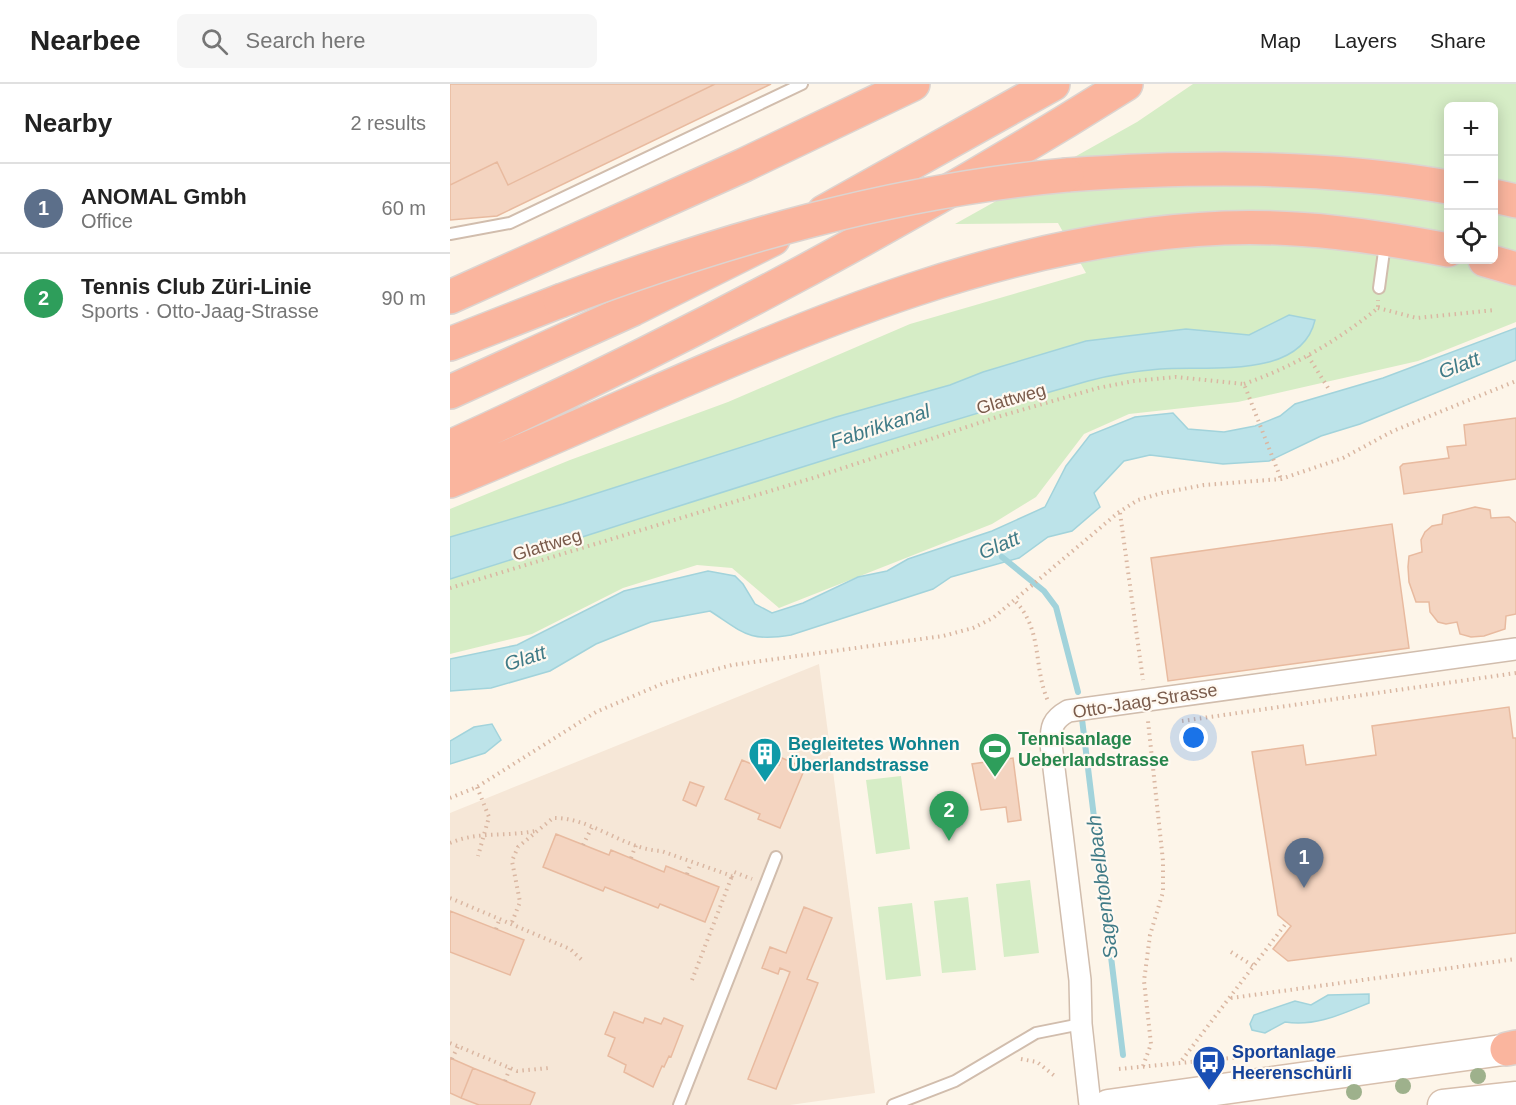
<!DOCTYPE html>
<html lang="en">
<head>
<meta charset="utf-8">
<style>
  body { margin:0; font-family:Helvetica,sans-serif; background:#f6f6f6; color:#222 }
  .controls { position:absolute; right:18px; top:18px; display:grid; overflow:hidden; border-radius:9px; box-shadow:0 3px 15px #0003 }
  .controls button { width:54px; height:54px; display:grid; place-items:center; padding:0; border:0; border-bottom:2px solid #e0e0e0; background:#fff; color:#222; font:30px sans-serif }
  .you { position:absolute; left:744px; top:654px; width:21px; height:21px; margin:-15px; border:4px solid #fff; border-radius:50%; background:#1a73e8; box-shadow:0 0 0 9px #1a73e833 }
  .badge { display:grid; place-items:center; width:39px; height:39px; border-radius:50%; background:#eb6c4a; color:#fff; font-size:20px; font-weight:700 }
  .pin { position:absolute; translate:-50% -50px; filter:drop-shadow(0 2px 3px #0008) }
  .pin::after { content:''; position:absolute; top:32px; width:21px; height:18px; background:inherit; clip-path:polygon(0 0,100% 0,50% 100%) }
  .list { margin:0; padding:0; list-style:none }
  h2 { display:flex; justify-content:space-between; align-items:center; height:78px; margin:0; padding:0 24px; font-size:26px }
  h2 small { font-size:20px; font-weight:400; color:#767676 }
  .list li { display:grid; grid-template-columns:39px 1fr auto; gap:18px; align-items:center; box-sizing:border-box; height:90px; padding:0 24px; border-top:2px solid #e0e0e0 }
  .list b { display:block; font-size:22px; white-space:nowrap }
  .list p { margin:0; font-size:20px; white-space:nowrap; color:#767676 }
  .list em { font-size:20px; font-style:normal; color:#767676 }
  .icon { flex:none; width:33px; height:33px; fill:none; stroke:currentColor; stroke-width:2; stroke-linecap:round; stroke-linejoin:round }
  .map { position:relative; flex:none; width:1066px; height:1021px; overflow:hidden }
  header { display:flex; align-items:center; gap:36px; box-sizing:border-box; height:84px; padding:0 30px; background:#fff; border-bottom:2px solid #e0e0e0 }
  header strong { font-size:28px }
  nav { display:flex; gap:33px; margin-inline-start:auto; font-size:21px }
  .search { width:420px; height:54px; background:#f6f6f6; display:flex; align-items:center; gap:15px; box-sizing:border-box; padding:0 21px; border-radius:9px; color:#767676; font-size:22px }
  main { display:flex }
  aside { flex:1; background:#fff }
  .map>svg:first-child { display:block }
  .residential { fill:#f6e7d7 }
  .green { fill:#d6edc6; fill-rule:evenodd }
  .water { fill:#bce3e9; stroke:#a2d3db; stroke-width:1.5 }
  .lines { fill:none; stroke-linecap:round; stroke-linejoin:round }
  .stream { stroke:#a2d3db; stroke-width:6 }
  .building { fill:#f4d4c0; stroke:#e8ba9f; stroke-width:1.5 }
  .service-casing { stroke:#d1bdad; stroke-width:14 }
  .minor-casing { stroke:#d1bdad; stroke-width:24 }
  .secondary-casing { stroke:#d7bfad; stroke-width:33 }
  .motorway-casing { stroke:#dcd4d0; stroke-width:36 }
  .path { stroke:#dab7a2; stroke-width:4; stroke-dasharray:1.5 4.5; stroke-linecap:butt }
  .service { stroke:#fff; stroke-width:10 }
  .minor { stroke:#fff; stroke-width:21 }
  .secondary { stroke:#fff; stroke-width:30 }
  .motorway { stroke:#fab59e; stroke-width:33 }
  .motorway-bridge-casing { stroke:#dcd4d0; stroke-width:36; stroke-linecap:butt }
  .motorway-bridge { stroke:#fab59e; stroke-width:33 }
  .tree { fill:#9eb18c }
  .labels { text-anchor:middle; stroke-width:4.5; stroke-linejoin:round; paint-order:stroke }
  .street-label { font-size:18px; fill:#7a5b4b; stroke:#fff9f1 }
  .leisure-label { font-size:18px; font-weight:bold; fill:#27864d; stroke:#fff9f1; text-anchor:start }
  .culture-label { font-size:18px; font-weight:bold; fill:#0d838f; stroke:#fff9f1; text-anchor:start }
  .transit-label { font-size:18px; font-weight:bold; fill:#164399; stroke:#fff9f1; text-anchor:start }
  .water-label { font-size:20px; font-style:italic; fill:#407b87; stroke:#fff9f1 }
</style>
</head>
<body>
<header>
<strong>Nearbee</strong>
<div class="search"><svg class="icon" aria-label="search" viewBox="0 0 24 24"><circle cx="10" cy="10" r="6"/><path d="M15 15l6 6"/></svg>Search here</div>
<nav><a>Map</a><a>Layers</a><a>Share</a></nav>
</header>
<main>
<aside>
<h2>Nearby<small>2 results</small></h2>
<ul class="list">
<li><span class="badge" style="background:#5c6f8a">1</span><div><b>ANOMAL Gmbh</b><p>Office</p></div><em>60 m</em></li>
<li><span class="badge" style="background:#2e9e5b">2</span><div><b>Tennis Club Züri-Linie</b><p>Sports · Otto-Jaag-Strasse</p></div><em>90 m</em></li>
</ul>
</aside>
<div class="map">
<svg width="1066" height="1021" viewBox="0 0 1066 1021">
  <rect width="100%" height="100%" fill="#fdf5e9"/>
  <path class="residential" d="M369 580 425 1009 340 1021H0V729Z"/>
  <path class="green" d="M743 0H1066V238L968 277 788 318 679 330 634 350 586 413 542 440 329 524 282 484 247 481 173 504 82 550 0 570V425L120 376 278 318 460 240 636 189 608 139 505 140 687 38ZM998 22H1044V176H998Z
    M451 692 460 765 426 770 416 696Z
    M580 796 589 869 554 873 546 800Z
    M518 813 526 886 492 889 484 817Z
    M462 819 471 892 436 896 428 823Z"/>
  <path class="water" d="M839 231 865 236C851 297 755 281 710 285 686 287 660 291 638 297 424 358 212 428 0 495V453L113 420 386 333 500 301 533 288 636 257 736 245 799 251Z
    M1066 244V276L910 340 871 352 819 377 773 380 700 371 674 377 644 409 650 423 622 447 598 453 569 474 501 493 483 505 341 551C298 558 294 549 260 527L201 538 146 560 100 587 41 604 0 607V575L67 561 174 507 258 487 285 492 293 500 305 520 322 529 353 519 408 493 437 487 458 475 542 447 595 423 616 382 640 351 685 333 723 329 738 345 774 348 805 342 830 332 845 320 933 294Z
    M42 640 51 656 35 669 0 680V657L24 643Z
    M919 910V919C892 930 865 943 835 938L815 949 802 946 800 940 804 931 845 917 861 921 878 911Z"/>
  <g class="lines">
    <path class="stream" d="M552 473 594 507 606 523 628 608
      M632 635 673 971"/>
  </g>
  <path class="building" d="M0 0H265L58 101 47 78 0 101Z
    M265 0H321L47 132 0 136V101L47 78 58 101Z
    M1066 334V395L954 410 950 383 953 380 999 374 997 363 1016 361 1014 341Z
    M1025 423 1040 426 1041 434 1059 433 1066 439V530L1056 532 1055 545 1034 552 1021 553 1010 550 1007 538 996 540 988 538 980 528 979 518H966L959 498 958 483 959 472 972 468 971 456 975 448 982 442 992 440 993 431Z
    M942 440 959 564 718 597 701 474Z
    M1059 623 1063 654H1066V849L838 877 823 865 841 842 828 831 802 668 853 661 856 681 926 671 922 642Z
    M332 674 355 684 330 744 308 735 310 730 275 715 292 676 311 684 315 675 329 681Z
    M563 674 571 736 558 738 556 723 531 726 522 680Z
    M240 698 254 703 246 722 233 716Z
    M106 750 159 771 161 766 214 788 216 782 269 803 255 838 210 820 208 824 155 803 153 807 93 783Z
    M354 823 382 834 357 895 368 899 326 1005 298 995 340 888 330 884 328 890 312 884 320 863 336 869Z
    M0 827 74 856 60 891 0 868Z
    M164 928 193 939 195 934 211 940 214 934 233 942 221 973 219 972 214 983 212 982 203 1003 174 988 176 981 158 972 165 954 155 950Z
    M0 974 23 984 11 1014 0 1009Z
    M23 984 85 1009 80 1021H29L11 1014Z"/>
  <g class="lines">
    <g class="service-casing">
      <path id="service" d="M0 150 60 139 352 0
        M929 204 935 160
        M229 1021 326 773
        M443 1021 505 997 586 949 631 940"/>
    </g>
    <g class="minor-casing">
      <path id="minor" d="M640 1021 631 940 630 896 601 660C601 643 602 636 618 627L1066 565"/>
    </g>
    <g class="secondary-casing">
      <path id="secondary" d="M658 1021 1066 964
        M993 1021 1066 1013"/>
    </g>
    <g class="motorway-casing">
      <path id="motorway" d="M617 91C745 82 872 81 998 103
        M1044 112 1066 117
        M374 128 603 0
        M1035 176 1066 185
        M0 213 294 81 463 0
        M0 260 110 217
        M0 308 183 225 323 155
        M0 363C233 257 460 136 676 0
        M0 397C252 295 496 156 774 144 851 141 924 152 998 166
        M1057 965 1066 963"/>
    </g>
    <path class="path" d="M928 224 967 234 1045 226
      M858 272 880 307
      M794 300C843 283 887 257 928 224V216
      M670 429 693 596
      M0 504 366 393 547 333 648 304 684 297 726 293 794 300 831 395
      M566 518C593 547 583 583 598 617
      M732 637 1066 589
      M27 703 39 733 28 772
      M0 714 27 703 146 628 214 599 282 581 493 552 523 544 543 534 669 428 688 416 712 409 754 401 831 395 893 374 943 347 1066 297
      M0 759C28 747 56 753 85 747
      M133 761 142 743
      M181 774 186 761
      M237 790 241 779
      M0 814 120 865 132 876
      M62 838 70 818 62 777 68 763 103 734C141 733 173 765 211 767L282 792 284 788 302 795
      M46 845 50 834
      M781 868 805 883
      M242 896 282 792
      M781 914 1066 875
      M0 959 67 987 99 984
      M2 975 8 962
      M571 975 587 978 606 993
      M732 976 837 838
      M693 982 701 960 694 897 700 851 713 808V777L698 637
      M669 985 843 968
      M55 997 60 984"/>
    <use href="#service" class="service"/>
    <use href="#minor" class="minor"/>
    <use href="#secondary" class="secondary"/>
    <use href="#motorway" class="motorway"/>
    <g class="motorway-bridge-casing">
      <path id="motorway-bridge" d="M110 217C275 155 441 107 617 91"/>
    </g>
    <use href="#motorway-bridge" class="motorway-bridge"/>
  </g>
  <g class="tree">
    <circle cx="1028" cy="992" r="8"/>
    <circle cx="953" cy="1002" r="8"/>
    <circle cx="904" cy="1008" r="8"/>
  </g>
  <defs>
    <g id="stadium-pin" transform="scale(1.725)"><path d="M0 17L-7.5 6A9.5 9.5 0 1 1 7.5 6Z" fill="#2e9e5b" stroke="#fff9f1"/><path d="M0-5a6.5 5 0 1 0 0 10a6.5 5 0 1 0 0-10ZM-3.5-1.8h7v3.6h-7Z" fill="#fff"/></g>
    <g id="building-pin" transform="scale(1.725)"><path d="M0 17L-7.5 6A9.5 9.5 0 1 1 7.5 6Z" fill="#0f9aa8" stroke="#fff9f1"/><path d="M-4-6H4V6H1V3H-1V6H-4ZM-2.5-4.3h1.7v1.8h-1.7ZM.8-4.3h1.7v1.8H.8ZM-2.5-1h1.7V.8h-1.7ZM.8-1h1.7V.8H.8Z" fill="#fff"/></g>
    <g id="bus-pin" transform="scale(1.725)"><path d="M0 17L-7.5 6A9.5 9.5 0 1 1 7.5 6Z" fill="#1a4fb4" stroke="#fff9f1"/><path d="M-5-6H5V4H4V6H2V4H-2V6H-4V4H-5ZM-3.5-4V0h7V-4ZM-3.5 1.2v1.5H-2V1.2ZM2 1.2v1.5H3.5V1.2Z" fill="#fff"/></g>
  </defs>
  <g fill-rule="evenodd">
    <use href="#stadium-pin" x="545" y="665"/>
    <use href="#building-pin" x="315" y="670"/>
    <use href="#bus-pin" x="759" y="978"/>
  </g>
  <g class="labels">
    <g class="street-label">
      <text transform="translate(561 315) rotate(-16)" y="6">Glattweg</text>
      <text transform="translate(97 461) rotate(-17)" y="6">Glattweg</text>
      <text transform="translate(695 617) rotate(-9)" y="6">Otto-Jaag-Strasse</text>
    </g>
    <g class="leisure-label">
      <text x="568" y="661">Tennisanlage<tspan x="568" dy="21">Ueberlandstrasse</tspan></text>
    </g>
    <g class="culture-label">
      <text x="338" y="666">Begleitetes Wohnen<tspan x="338" dy="21">Überlandstrasse</tspan></text>
    </g>
    <g class="transit-label">
      <text x="782" y="974">Sportanlage<tspan x="782" dy="21">Heerenschürli</tspan></text>
    </g>
    <g class="water-label">
      <text transform="translate(1009 281) rotate(-21)" y="7">Glatt</text>
      <text transform="translate(430 342) rotate(-18)" y="7">Fabrikkanal</text>
      <text transform="translate(549 461) rotate(-23)" y="7">Glatt</text>
      <text transform="translate(75 574) rotate(-18)" y="7">Glatt</text>
      <text transform="translate(652 803) rotate(-97)" y="7">Sagentobelbach</text>
    </g>
  </g>
</svg>
<div class="controls">
<button>+</button>
<button>−</button>
<button><svg class="icon" aria-label="locate" viewBox="0 0 24 24"><circle cx="12" cy="12" r="6"/><path d="M12 2v4M12 18v4M2 12h4M18 12h4"/></svg></button>
</div>
<div class="you"></div>
<div class="pin badge" style="left:854px;top:804px;background:#5c6f8a">1</div>
<div class="pin badge" style="left:499px;top:757px;background:#2e9e5b">2</div>
</div>
</main>
</body>
</html>
